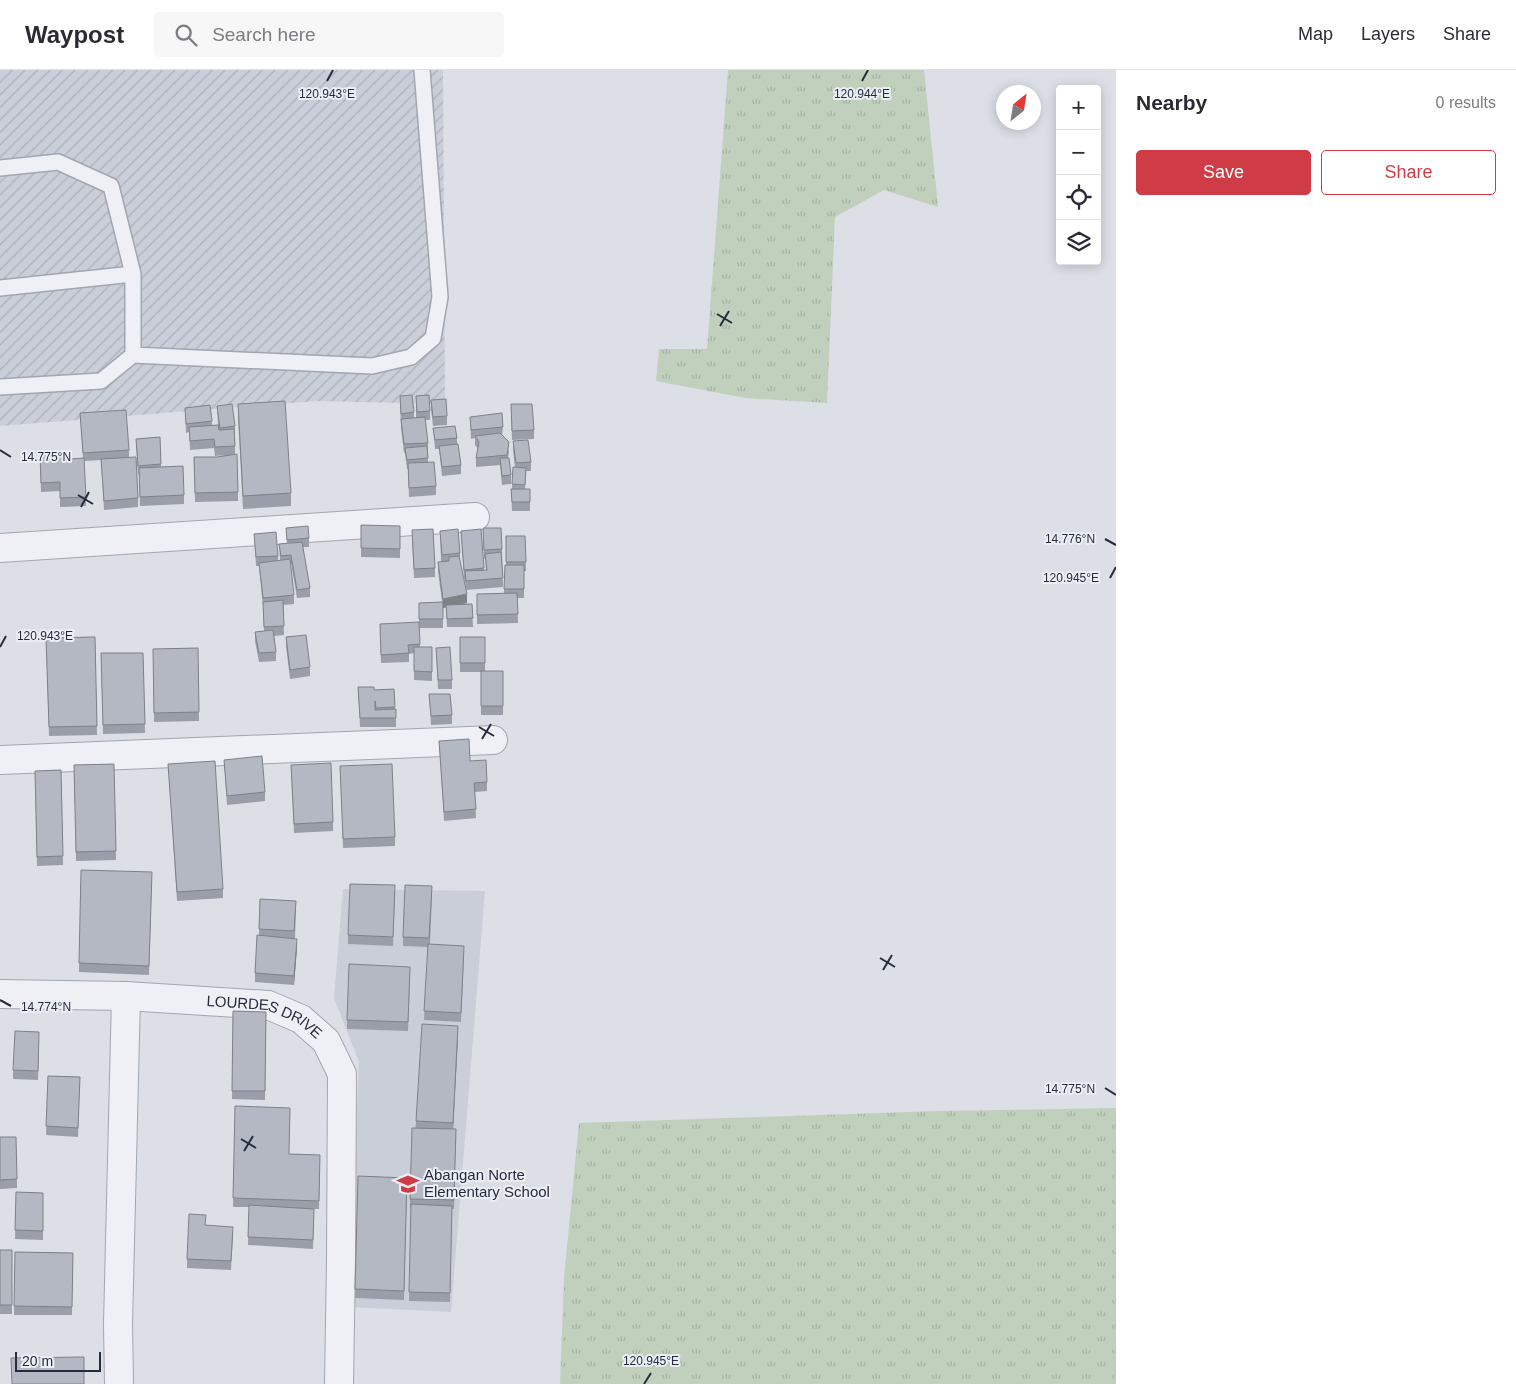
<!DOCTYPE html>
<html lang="en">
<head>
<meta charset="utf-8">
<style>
  body { margin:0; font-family:Helvetica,sans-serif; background:#f7f7f7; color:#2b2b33 }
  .controls { position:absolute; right:15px; top:15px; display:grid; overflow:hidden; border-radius:5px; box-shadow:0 2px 12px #0003 }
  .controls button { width:45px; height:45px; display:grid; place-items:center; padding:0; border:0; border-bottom:1px solid #e1e1e2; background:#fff; color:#2b2b33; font:25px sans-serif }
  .compass { position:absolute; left:996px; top:15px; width:45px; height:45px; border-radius:50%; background:#fff; box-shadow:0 2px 12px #0003; rotate:30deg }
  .scale { position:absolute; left:15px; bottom:12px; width:86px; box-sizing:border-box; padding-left:5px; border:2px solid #252c3d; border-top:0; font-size:14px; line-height:18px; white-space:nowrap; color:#252c3d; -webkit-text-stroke:4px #ebeef4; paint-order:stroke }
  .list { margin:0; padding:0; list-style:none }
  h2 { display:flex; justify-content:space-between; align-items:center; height:65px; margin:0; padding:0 20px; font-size:21px }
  h2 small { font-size:16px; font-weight:400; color:#7c7c81 }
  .actions { display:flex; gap:10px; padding:15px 20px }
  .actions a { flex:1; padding:11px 0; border:1px solid #d03c45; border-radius:5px; text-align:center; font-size:18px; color:#d03c45 }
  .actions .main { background:#d03c45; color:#fff }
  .icon { flex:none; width:28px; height:28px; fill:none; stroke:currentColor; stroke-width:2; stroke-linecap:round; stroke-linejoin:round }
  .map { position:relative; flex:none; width:1116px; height:1314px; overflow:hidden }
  header { display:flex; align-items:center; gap:30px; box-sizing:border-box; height:70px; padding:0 25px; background:#fff; border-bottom:1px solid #e1e1e2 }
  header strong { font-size:24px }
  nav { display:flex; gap:28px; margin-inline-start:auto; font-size:18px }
  .search { width:350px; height:45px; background:#f7f7f7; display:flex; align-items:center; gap:12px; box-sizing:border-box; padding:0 18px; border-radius:5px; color:#7c7c81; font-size:19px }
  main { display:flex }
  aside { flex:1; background:#fff }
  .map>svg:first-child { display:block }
  .built { fill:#caced8 }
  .industrial { fill:url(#industrial-furrows) }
  .grass { fill:url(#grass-tufts) }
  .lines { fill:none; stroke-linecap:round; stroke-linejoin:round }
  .lane-casing { stroke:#a1a6b0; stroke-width:18 }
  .street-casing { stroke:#a1a6b0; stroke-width:30 }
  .lane { stroke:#eef0f5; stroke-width:15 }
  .street { stroke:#eef0f5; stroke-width:28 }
  .wall { fill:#9a9ea8 }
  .shaded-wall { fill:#7d8188 }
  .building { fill:#b3b8c3; stroke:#7d8188 }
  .ticks { fill:none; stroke:#252c3d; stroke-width:2 }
  .labels { text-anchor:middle; stroke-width:4; stroke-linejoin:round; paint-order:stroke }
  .street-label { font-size:15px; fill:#252c3d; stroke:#ebeef4 }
  .poi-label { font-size:15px; fill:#252c3d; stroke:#ebeef4; text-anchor:start }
  .ticks-label { font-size:12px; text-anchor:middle; fill:#252c3d; stroke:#ebeef4; stroke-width:4; stroke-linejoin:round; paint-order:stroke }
</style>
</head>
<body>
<header>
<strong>Waypost</strong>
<div class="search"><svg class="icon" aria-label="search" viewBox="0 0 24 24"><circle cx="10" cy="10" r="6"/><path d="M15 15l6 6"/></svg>Search here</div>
<nav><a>Map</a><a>Layers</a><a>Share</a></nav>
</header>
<main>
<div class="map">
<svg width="1116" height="1314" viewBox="0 0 1116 1314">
  <defs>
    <pattern id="industrial-furrows" width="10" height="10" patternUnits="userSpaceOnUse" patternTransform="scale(1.25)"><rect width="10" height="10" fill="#caced8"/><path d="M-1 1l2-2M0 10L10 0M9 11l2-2" fill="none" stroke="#adb1ba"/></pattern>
    <pattern id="grass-tufts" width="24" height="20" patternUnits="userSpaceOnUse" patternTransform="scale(1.25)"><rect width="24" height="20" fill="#c0d0bd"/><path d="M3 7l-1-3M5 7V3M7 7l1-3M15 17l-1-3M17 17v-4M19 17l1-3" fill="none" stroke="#a5b3a3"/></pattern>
  </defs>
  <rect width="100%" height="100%" fill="#dcdfe6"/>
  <path class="built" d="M343 819 485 821 451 1242 349 1237 359 992 334 928Z"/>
  <path class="industrial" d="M0 0H443L445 334 317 331 0 356Z"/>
  <path class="grass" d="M728 0H924L938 137 884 120 835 147 827 333 745 328 656 311 659 279H707Z
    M1116 1038V1314H560L564 1208 579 1053 938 1041Z"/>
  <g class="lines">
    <g class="lane-casing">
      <path id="lane" d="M0 98 58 92 111 116 133 204V285L101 311 0 317
        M0 218 133 204
        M133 285 372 296 411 287 433 268 440 227 422 0"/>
    </g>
    <g class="street-casing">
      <g id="street">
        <path d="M0 478 475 447"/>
        <path d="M0 690 493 670"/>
        <path id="s1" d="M0 924 126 926 268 935 301 949 326 971 342 1004 341 1190 339 1314"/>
        <path d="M119 1314 118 1254 126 926"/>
      </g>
    </g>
    <use href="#lane" class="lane"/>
    <use href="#street" class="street"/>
  </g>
  <path class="wall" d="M400 326 414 342V348H416V326L430 341V350H425L428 373V392L436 416V425L409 427 408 399H407L405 383H404L401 358Z
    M431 330 447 346V355L433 356 431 339Z
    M238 334 291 423V436L243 439 238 347Z
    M511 334 534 360V369L512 370Z
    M217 336 235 356V384L238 422V431L195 432 194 387H217L225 385 215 386 214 378 190 380 189 362 186 363 185 338 212 351V355H218Z
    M80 343 129 380V387L138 428V437L104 440 101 390 84 391 86 436 60 437V421L41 422 40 384 71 389 83 388Z
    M470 347 503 357 502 366 509 381 508 388 511 405V414L502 415 500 395 476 397V388L478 379 475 375V368L471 369Z
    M433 358 457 368V374L461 395V404L442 406 439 379H435Z
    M160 367 161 397 184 425V434L140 436 139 404 138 405 136 369Z
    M513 371 531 392V401H526L525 419H530V441H512L511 419H512L513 397 515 398 513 380Z
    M361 455 400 456V488L361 487Z
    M286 458 309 468V477H303L310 518V527L297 528 291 493 290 494 294 525V534L283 535 284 565 274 566 276 582V591L259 592 255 571V562L264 561 263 537 259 496H256L254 464 278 486V491L280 490 279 474H287Z
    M483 458 502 479 503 517 466 520 465 509H464L461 461 481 459 484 500H486L485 489H484Z
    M440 461 460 483V491L467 533 463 534H472L473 557H447L446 537 443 538V558H419V533L442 532 438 501V492H441Z
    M506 466H525L526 501H524V528H517L518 553 477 554V524H504L505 495H506Z
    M412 469 435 498V507L414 508Z
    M380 554 420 574V577H432V611L414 610V583L409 584V592L381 593Z
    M95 567 97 665 49 666 46 568Z
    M286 567 310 597V606L290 609 286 576Z
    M460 567H485V601H503V645H481V602H460Z
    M198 578 199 651 154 652 153 579Z
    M436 578 452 610V619H438Z
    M101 583H143L145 663 103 664Z
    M358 617 374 620 394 619 395 639H396V657H360Z
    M429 624 452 645V654L431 655Z
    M439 671 470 691 487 712V721L475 722 476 748 444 751Z
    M224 690 265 722V731L227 735Z
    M114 694 116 790 76 791 74 695Z
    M168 694 223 819V828L177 831Z
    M291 695 333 752V761L294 763Z
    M340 696 395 767V776L343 778Z
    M61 700 63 795 37 796 35 701Z
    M152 802 149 905 79 902V893Z
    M395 824 393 876 348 874V865Z
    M432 825 430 874 464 885 461 952 424 950 428 877 403 876V867Z
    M260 829 296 840 295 869 297 878 294 915 255 912V903L259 865Z
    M410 906 408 961 347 959V950Z
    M233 941 266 942 265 1030 232 1029Z
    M458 965 453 1059H456L454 1139H452L450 1232 409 1231 411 1138H410V1129L416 1051Z
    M39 970 38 1010 13 1009V1000Z
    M48 1006 80 1007 78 1067 46 1065Z
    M235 1036 289 1084 320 1085 319 1139H314L313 1179 248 1175 249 1137H233Z
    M0 1067 17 1109V1118L0 1119Z
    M358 1106 407 1108 404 1230 355 1228Z
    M16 1122 43 1123V1170L15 1169Z
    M206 1155 233 1166 231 1200 187 1198V1189Z
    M0 1180H12V1244H0Z
    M15 1182 73 1183 72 1245H14Z"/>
  <path class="shaded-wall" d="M467 524V533L443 538V529Z
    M297 869V878L294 915V906Z
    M458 956V965L453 1062V1053Z"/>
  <path class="building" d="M412 325 414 342 401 344 400 326Z
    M429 325 430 341 417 342 416 326Z
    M446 329 447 346 433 347 431 330Z
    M285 331 291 423 243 426 238 334Z
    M232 334 235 356 220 358 217 336Z
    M511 334H532L534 360 512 361Z
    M210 335 212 351 186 354 185 338Z
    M126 340 129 380 83 383 80 343Z
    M502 343 503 357 471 360 470 347Z
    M425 347 428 373 404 374 401 349Z
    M218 355 219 360 234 359 235 376 215 377 214 369 190 371 189 357Z
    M455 356 457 368 435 370 433 358Z
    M500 363 509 372 507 385 476 388 479 372 475 366Z
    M160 367 161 394 138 396 136 369Z
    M528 370 531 392 516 393 513 371Z
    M458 374 461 395 442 397 439 376Z
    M427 376 428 388 407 390 405 378Z
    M70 383 71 389 84 388 86 427 60 428V412L41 413 40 384Z
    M237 384 238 422 195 423 194 387H217Z
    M136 387 138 428 104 431 101 389Z
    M500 388H509L511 405 502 406Z
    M434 392 436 416 409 418 408 393Z
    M183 396 184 425 140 427 139 398Z
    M513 397 526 398 525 415 512 414Z
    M511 419H530V432H512Z
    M361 455 400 456V479L361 478Z
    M308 456 309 468 287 470 286 458Z
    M483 458H501L502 479 484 480Z
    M433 459 435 498 414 499 412 460Z
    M458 459 460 483 442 485 440 461Z
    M481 459 484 498 464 500 461 461Z
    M276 462 278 486 256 487 254 464Z
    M506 466H525L526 492H506Z
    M302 472 310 518 297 520 291 485 281 486 279 474Z
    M501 482 503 508 466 511 465 501 487 500 485 484Z
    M459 486 467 524 443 529 438 492 449 491V487Z
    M290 489 294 525 263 528 259 493Z
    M505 495H524V519H504Z
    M517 523 518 544 477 545V524Z
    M283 530 284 556 264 557 263 532Z
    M443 532V549H419V533Z
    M472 534 473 548 447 549 446 535Z
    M419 552 420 574 408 575 409 583 381 585 380 554Z
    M273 560 276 582 259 583 255 562Z
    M306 565 310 597 290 600 286 567Z
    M95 567 97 656 49 657 46 568Z
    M460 567H485V593H460Z
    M414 577H432V602L414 601Z
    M450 577 452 610H438L436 578Z
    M198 578 199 642 154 643 153 579Z
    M101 583H143L145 654 103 655Z
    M481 601H503V636H481Z
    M358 617H374V620L394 619 395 637 376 638 375 631V640L396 639V648H360Z
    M429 624H450L452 645 431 646Z
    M469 669 470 691 486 690 487 712 474 713 476 739 444 742 439 671Z
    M262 686 265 722 227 726 224 690Z
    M215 691 223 819 177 822 168 694Z
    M331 693 333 752 294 754 291 695Z
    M114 694 116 781 76 782 74 695Z
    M392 694 395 767 343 769 340 696Z
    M61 700 63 786 37 787 35 701Z
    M81 800 152 802 149 896 79 893Z
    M350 814 395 815 393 867 348 865Z
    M405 815 432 816 429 868 403 867Z
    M260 829 296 831 294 861 259 859Z
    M257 865 297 869 294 906 255 903Z
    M428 874 464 876 461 943 424 941Z
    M349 894 410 897 408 952 347 950Z
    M233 941 266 942 265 1021H232Z
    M422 954 458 956 453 1053 416 1051Z
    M15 961 39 962 38 1001 13 1000Z
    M48 1006 80 1007 78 1058 46 1056Z
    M235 1036 290 1038 289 1084 320 1085 319 1131 233 1128Z
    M412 1058 456 1059 454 1130 410 1129Z
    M0 1067H16L17 1109 0 1110Z
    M358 1106 407 1108 404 1221 355 1219Z
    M16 1122 43 1123V1161L15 1160Z
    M411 1134 452 1136 450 1223 409 1222Z
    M249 1135 314 1139 313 1170 248 1167Z
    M189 1144 206 1145 205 1155 233 1157 231 1191 187 1189Z
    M0 1180H12V1235H0Z
    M15 1182 73 1183 72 1237 14 1236Z
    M84 1287V1314H12L11 1288Z"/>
  <path class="ticks" d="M327 11 333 0M862 11 868 0M717 244 732 253M720 256 729 241M0 380 11 387M78 425 93 434M81 437 89 422M1105 469 1116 475M1110 508 1116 497M0 577 6 566M479 657 494 666M482 669 491 654M880 888 895 897M883 900 892 885M0 930 11 936M1105 1018 1116 1025M241 1069 256 1078M244 1081 253 1066M644 1314 651 1303"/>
  <defs>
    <g id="school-bare" transform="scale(1.725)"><path d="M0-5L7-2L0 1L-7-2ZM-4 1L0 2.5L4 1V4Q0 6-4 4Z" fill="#d03c45" stroke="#ebeef4" stroke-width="2.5" paint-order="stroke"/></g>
  </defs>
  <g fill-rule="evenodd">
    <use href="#school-bare" x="408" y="1114"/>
  </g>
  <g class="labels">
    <g class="street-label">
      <text dy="5" stroke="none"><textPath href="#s1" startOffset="268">LOURDES DRIVE</textPath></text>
    </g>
    <g class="poi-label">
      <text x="424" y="1110">Abangan Norte<tspan x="424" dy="17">Elementary School</tspan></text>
    </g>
  </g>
  <g class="ticks-label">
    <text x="327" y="28">120.943°E</text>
    <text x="862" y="28">120.944°E</text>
    <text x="46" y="391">14.775°N</text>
    <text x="1070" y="473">14.776°N</text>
    <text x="1071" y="512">120.945°E</text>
    <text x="45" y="570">120.943°E</text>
    <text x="46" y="941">14.774°N</text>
    <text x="1070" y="1023">14.775°N</text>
    <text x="651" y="1295">120.945°E</text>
  </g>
</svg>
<div class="controls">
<button>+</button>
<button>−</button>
<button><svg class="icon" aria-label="locate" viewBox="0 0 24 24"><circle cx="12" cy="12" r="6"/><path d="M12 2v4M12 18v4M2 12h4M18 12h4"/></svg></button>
<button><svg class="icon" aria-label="layers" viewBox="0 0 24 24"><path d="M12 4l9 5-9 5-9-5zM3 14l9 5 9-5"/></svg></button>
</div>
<svg class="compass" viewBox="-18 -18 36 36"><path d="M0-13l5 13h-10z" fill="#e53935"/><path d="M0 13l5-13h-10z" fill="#7c7c81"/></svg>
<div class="scale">20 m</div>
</div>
<aside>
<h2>Nearby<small>0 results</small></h2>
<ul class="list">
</ul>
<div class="actions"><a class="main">Save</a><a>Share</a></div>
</aside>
</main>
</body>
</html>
